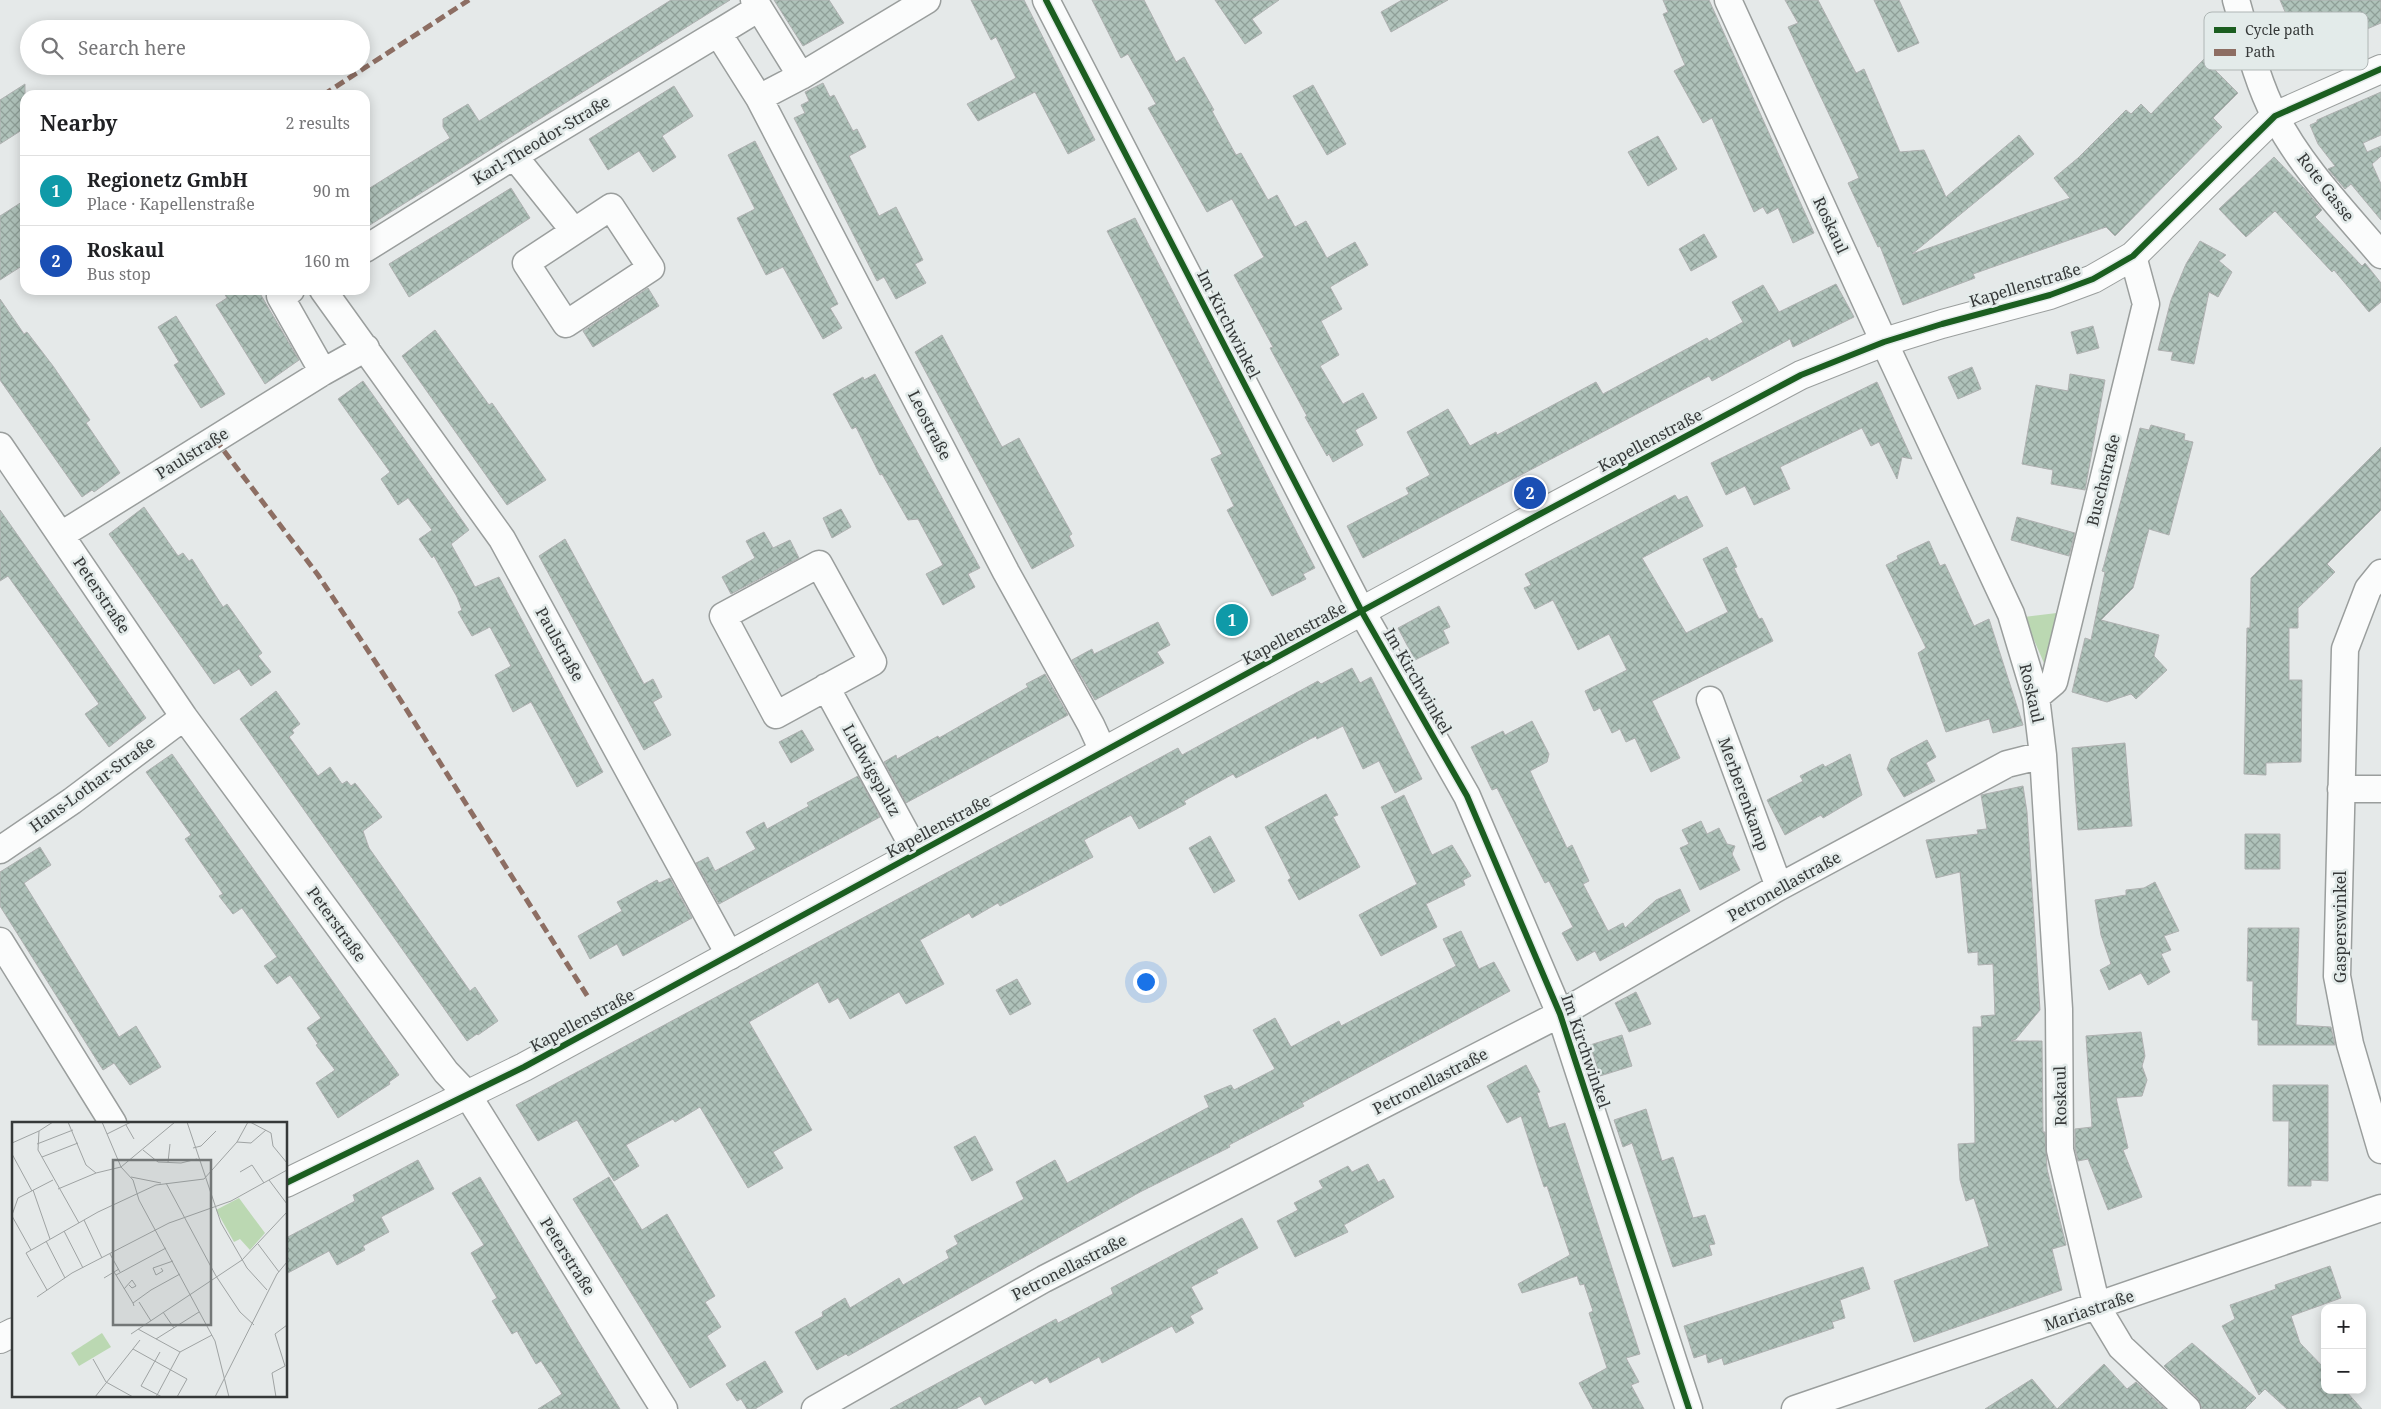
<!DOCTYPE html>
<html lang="en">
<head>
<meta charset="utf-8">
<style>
  body { margin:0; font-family:"Noto Serif",serif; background:#f2f2f2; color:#202124 }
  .controls { position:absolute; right:15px; bottom:15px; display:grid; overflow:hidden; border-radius:10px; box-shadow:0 2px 12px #0003 }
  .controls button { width:45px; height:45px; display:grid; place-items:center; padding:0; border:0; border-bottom:1px solid #e0e0e0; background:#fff; color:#202124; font:25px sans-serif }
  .you { position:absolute; left:1145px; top:981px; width:18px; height:18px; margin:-12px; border:4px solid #fff; border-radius:50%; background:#1a73e8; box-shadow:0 0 0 8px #1a73e833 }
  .badge { display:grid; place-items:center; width:32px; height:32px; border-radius:50%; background:#0f766e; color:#fff; font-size:16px; font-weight:700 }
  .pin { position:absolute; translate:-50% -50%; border:2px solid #fff; box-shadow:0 1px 5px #0006 }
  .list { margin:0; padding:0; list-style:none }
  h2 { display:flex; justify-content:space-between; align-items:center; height:65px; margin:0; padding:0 20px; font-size:21px }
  h2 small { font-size:16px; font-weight:400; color:#757577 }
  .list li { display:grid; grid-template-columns:32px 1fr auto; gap:15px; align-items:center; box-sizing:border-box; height:70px; padding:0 20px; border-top:1px solid #e0e0e0 }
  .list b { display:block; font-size:19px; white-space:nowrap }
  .list p { margin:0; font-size:16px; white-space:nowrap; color:#757577 }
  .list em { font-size:16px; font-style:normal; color:#757577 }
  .icon { flex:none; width:28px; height:28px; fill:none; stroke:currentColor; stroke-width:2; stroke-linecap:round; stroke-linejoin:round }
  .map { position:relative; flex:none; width:2381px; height:1409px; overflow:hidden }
  .search { position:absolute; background:#fff; box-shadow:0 2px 12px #0003; left:20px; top:20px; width:350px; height:55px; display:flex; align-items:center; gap:12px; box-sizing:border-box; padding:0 18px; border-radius:28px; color:#757577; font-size:19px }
  .panel { position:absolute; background:#fff; box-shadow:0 2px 12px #0003; left:20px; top:90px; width:350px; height:205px; border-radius:15px }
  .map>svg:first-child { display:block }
  .green { fill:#bbd8b2 }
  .building { fill:url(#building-cross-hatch); stroke:#afb1b1 }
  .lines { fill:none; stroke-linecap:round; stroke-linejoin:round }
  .street-casing { stroke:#9a9e9d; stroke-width:29 }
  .secondary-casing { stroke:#9a9e9d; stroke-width:30 }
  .street { stroke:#fbfcfc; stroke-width:26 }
  .secondary { stroke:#fbfcfc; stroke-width:28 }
  .quiet { stroke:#8d6e63; stroke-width:5; stroke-dasharray:10 5; stroke-linecap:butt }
  .cycleway-casing { stroke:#e3ebea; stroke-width:9 }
  .cycleway { stroke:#1b5e20; stroke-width:6 }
  .labels { text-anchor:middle; stroke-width:5; stroke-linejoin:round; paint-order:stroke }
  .street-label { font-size:16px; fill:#363939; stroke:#e3ebea }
  .inset-road { fill:none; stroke:#9fa3a3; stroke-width:1 }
  .view { fill:#737777; fill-opacity:0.15; stroke:#737777; stroke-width:2.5 }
  .inset-edge { fill:none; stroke:#363939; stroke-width:2.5 }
  .key { fill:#e3ebea; stroke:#afb6b5; stroke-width:1 }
  .key-label { font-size:14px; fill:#363939 }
</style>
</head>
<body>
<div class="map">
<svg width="2381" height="1409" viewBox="0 0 2381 1409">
  <defs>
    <pattern id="building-cross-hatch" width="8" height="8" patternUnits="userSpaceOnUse" patternTransform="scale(1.25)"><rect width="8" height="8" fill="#afc2ba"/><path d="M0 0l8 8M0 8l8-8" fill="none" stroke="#8f9f98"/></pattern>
  </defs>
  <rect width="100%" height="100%" fill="#e5e9e9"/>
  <path class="green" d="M2065 612 2047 670 2024 617Z"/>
  <path class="building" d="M671 0H730L365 228V191L450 138 443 127V119L468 104 479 121Z
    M774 0H829L844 23 803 46Z
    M971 0H1024L1095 140 1068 154 1035 92 978 121 967 104 1016 78 996 37 991 40Z
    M1092 0H1144L1176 62 1184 57 1214 110 1212 111 1236 155 1241 153 1268 200 1277 195 1295 227 1306 221 1327 258 1355 242 1368 265 1330 287 1342 309 1321 321 1339 355 1320 366 1343 404 1363 393 1377 418 1355 430 1363 445 1333 462 1329 454 1327 456 1305 417 1307 416 1270 348 1273 347 1234 275 1264 257 1232 199 1207 212 1148 108 1156 104 1128 54 1121 58Z
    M1215 0H1279L1252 19 1262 33 1245 44Z
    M1402 0H1448L1391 32 1381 12Z
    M1663 0H1709L1814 233 1793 243 1778 208 1767 214 1763 207 1754 212 1712 118 1703 123 1674 71 1685 65 1663 14 1668 12Z
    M1785 0H1818L1856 73 1864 69 1900 152 1924 150 1946 197 2019 135 2034 154 1912 254 2070 198 2054 178 2078 158 2126 110 2131 114 2141 104 2151 114 2204 59 2238 93 2213 118 2222 127 2115 236 2106 227 1973 274 1975 278 1903 305 1880 246 1878 247 1848 183 1859 178 1788 27 1798 23Z
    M1874 0H1899L1919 43 1898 52Z
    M2280 0H2381V23L2304 56Z
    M823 83 830 97 834 95 853 131 857 129 866 147 849 156 879 216 896 207 923 260 915 264 926 283 896 299 884 277 877 281 794 118 805 113 801 105 809 101 805 92Z
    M25 84V128L0 144V100Z
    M1313 85 1346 144 1327 155 1293 96Z
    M674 86 693 116 662 136 676 157 653 172 639 151 608 170 589 139Z
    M2381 92V135L2363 143 2367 152 2381 146V156L2372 164 2381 184V220L2351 184 2345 189 2328 169 2335 166 2318 144 2310 125 2317 122V120Z
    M1658 136 1677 169 1648 186 1628 152Z
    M755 141 838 304 830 308 842 328 823 339 783 267 766 275 737 218 755 209 728 155Z
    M2274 157 2304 188 2322 210 2315 217 2362 266 2365 263 2381 283V302L2369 312 2334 270 2332 272 2275 211 2246 237 2219 209Z
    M511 188 530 218 409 297 389 264Z
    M25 200V264L0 280V216Z
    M1135 218 1315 568 1303 574 1306 579 1272 596 1227 510 1234 506 1211 459 1222 454 1107 231Z
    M1704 234 1717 257 1691 271 1679 249Z
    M2200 241 2226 255 2219 261 2232 272 2218 297 2209 292 2194 364 2171 360 2173 352 2158 350 2171 300 2186 264Z
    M1836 284 1854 317 1793 347 1790 339 1712 381 1709 376 1363 558 1347 526 1409 494 1406 488 1430 475 1407 432 1448 409 1470 446 1496 432 1497 435 1596 382 1603 394 1707 338 1709 341 1743 322 1732 302 1763 285 1779 312Z
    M648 288 659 306 593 347 583 331Z
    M222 290H258L299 360 265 384 216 305 227 298Z
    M0 299 24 334 27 332 53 366 90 420 86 423 120 473 94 492 92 490 82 497 0 380Z
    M176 316 225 394 201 408 174 365 179 362 158 327Z
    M2093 326 2099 348 2077 354 2071 332Z
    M435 330 489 405 492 403 546 480 507 505 402 356Z
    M942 335 1002 447 1019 438 1072 534 1069 536 1074 546 1032 569 915 352Z
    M1972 367 1981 389 1958 399 1948 377Z
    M875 374 980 568 968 574 975 587 943 605 926 574 943 565 918 519 908 520 882 474 880 475 856 427 852 429 833 394 863 377 864 380Z
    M2070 374 2105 380 2085 490 2051 484 2053 470 2022 464 2036 385 2068 391Z
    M363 381 469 530 451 544 475 587 499 577 603 772 577 787 531 702 513 712 495 675 511 666 490 627 472 636 458 612 462 610 457 597 434 556 432 558 419 539 432 530 408 498 398 505 381 479 390 472 338 399Z
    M1877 382 1912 459 1902 457 1897 479 1879 442 1871 446 1862 428 1780 467 1790 489 1754 505 1745 486 1726 495 1711 463Z
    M2151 425 2185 434 2184 440 2193 442 2169 535 2149 529 2133 588 2101 620 2159 635 2154 656 2167 670 2136 699 2131 694 2107 702 2072 692 2085 638 2091 640 2105 572 2102 571 2104 565 2140 428 2149 430Z
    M2381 447V510L2327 564 2335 572 2298 608V628H2289V680H2302L2301 762 2266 763V775L2244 774 2247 628H2250L2251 578Z
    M1675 495 1678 500 1687 496 1703 526 1642 558 1686 633 1728 612 1703 559 1727 547 1737 567 1734 568 1759 619 1762 618 1773 641 1652 701 1680 758 1651 772 1635 738 1626 742 1620 729 1612 733 1600 708 1594 711 1585 691 1627 670 1609 634 1578 650 1553 600 1535 609 1524 588 1531 585 1525 574Z
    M144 507 178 556 183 553 189 561 192 559 223 607 227 604 262 653 258 656 271 672 251 686 239 669 214 684 109 534Z
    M841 509 851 527 832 538 823 518Z
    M0 510 146 718 109 747 85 714 99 704 8 576 0 581Z
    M2017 517 2075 533 2069 556 2011 540Z
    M764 532 773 548 790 540 799 558 731 594 722 577 755 558 746 541Z
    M565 539 644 684 653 679 662 697 653 702 671 735 644 750 539 556Z
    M1929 541 1940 566 1945 564 1974 626 1989 619 2023 725 1993 733 1989 719 1946 732 1918 653 1926 648 1886 565 1898 559 1897 556Z
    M1439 606 1450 627 1443 630 1449 643 1415 660 1398 628Z
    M1158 622 1170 645 1157 652 1164 663 1095 700 1072 660 1092 649 1094 654Z
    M1352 668 1360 683 1371 677 1422 779 1395 793 1379 761 1363 769 1343 726 1317 739 1316 736 1236 778 1233 774 1184 801 1186 804 1139 829 1131 815 1084 840 1093 857 1000 906 998 903 972 918 969 913 920 940 944 984 906 1004 899 992 850 1019 838 998 829 1003 818 982 749 1022 812 1130 773 1152 783 1168 748 1188 700 1107 675 1122 673 1119 626 1145 639 1166 614 1181 577 1120 538 1141 516 1105 1178 748 1182 755 1318 681 1321 684Z
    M1045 674 1068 715 906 803 884 762 896 755 897 759 938 736 939 738 1028 687 1026 684Z
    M276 691 300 724 292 730 294 733 289 737 318 776 330 767 342 784 347 781 351 786 355 783 382 817 363 831 369 848 470 991 475 987 498 1021 478 1035 477 1034 467 1041 240 719Z
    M1532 721 1549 754 1547 762 1530 771 1567 848 1572 845 1589 881 1583 884 1608 931 1623 923 1625 928 1656 900 1680 889 1690 911 1600 961 1595 951 1577 961 1562 933 1573 927 1549 881 1545 883 1497 788 1492 790 1471 747 1503 731 1505 735Z
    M802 730 814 750 791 763 779 742Z
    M1927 740 1936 757 1926 763 1935 781 1904 797 1887 769 1891 759Z
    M2125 743 2132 826 2078 830 2072 748Z
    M172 754 399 1075 389 1082 390 1084 338 1118 316 1083 335 1070 316 1045 318 1044 307 1028 321 1018 290 975 277 984 264 966 277 957 242 908 233 914 219 896 223 894 185 839 191 835 146 772Z
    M1850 754 1862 795 1823 818 1821 815 1785 835 1767 800 1803 781 1800 776 1823 764 1825 767Z
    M858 776 880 817 719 904 696 863 708 857 715 871 756 849 746 832 764 822 767 829 809 806 807 803Z
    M2023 786 2027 812 2040 1010 2016 1039 2011 1041H2042L2043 1132H2045L2047 1169 2066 1245 2052 1249 2062 1290 1914 1342 1894 1281 1989 1246 1974 1198 1966 1201 1960 1180 1958 1144 1975 1143 1973 1027H1982L1981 1016 1995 1015 1993 964 1978 965V952L1968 953 1960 872 1936 878 1926 840 1978 834 1977 830 1987 829 1981 795Z
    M1326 794 1338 815 1333 817 1360 867 1299 900 1288 880 1291 878 1265 827Z
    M1404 795 1432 855 1452 845 1471 876 1463 880 1465 885 1426 904 1437 927 1381 956 1359 915 1417 884 1381 807Z
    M1701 821 1707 834 1719 828 1727 844 1735 846 1732 854 1740 870 1700 890 1680 848 1689 844 1682 830Z
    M2245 834H2280V869H2245Z
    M1210 836 1235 881 1214 893 1189 848Z
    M40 847 51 865 24 883 119 1037 136 1026 161 1067 130 1085 114 1063 103 1070 0 906V872Z
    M670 878 692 918 623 956 617 944 590 959 578 936 622 911 617 902 657 880 659 883Z
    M2155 882 2179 931 2164 936 2171 950 2161 954 2170 972 2148 985 2141 973 2109 990 2100 970 2111 964 2101 935 2095 900 2126 895V890L2144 888Z
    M2248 928H2299L2296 1025 2331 1027 2335 1045H2258V1020H2252L2253 981H2247Z
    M1461 931 1479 969 1494 962 1510 991 1302 1103 1304 1106 1229 1145 1230 1147 1140 1192 848 1356 846 1354 817 1370 795 1332 823 1316 822 1312 845 1298 850 1308 899 1278 903 1285 949 1258 946 1251 958 1244 954 1236 1024 1199 1016 1182 1055 1160 1067 1183 1209 1107 1204 1096 1231 1085 1234 1090 1275 1069 1253 1030 1275 1018 1291 1047 1339 1021 1341 1026 1456 966 1443 939Z
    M1017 979 1031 1004 1010 1015 996 990Z
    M1636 992 1651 1024 1629 1032 1615 1003Z
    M2141 1032 2145 1056 2142 1066 2147 1080 2142 1096 2116 1098 2128 1148 2123 1150 2142 1197 2108 1210 2088 1159 2078 1161 2075 1148V1129L2092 1127 2086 1036Z
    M1622 1035 1632 1066 1600 1076 1590 1045Z
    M1526 1065 1540 1092 1537 1093 1549 1128 1565 1123 1640 1354 1626 1358 1639 1382 1631 1385 1644 1409H1593L1579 1383 1607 1368 1589 1313 1593 1311 1584 1284 1580 1285 1577 1276 1522 1293 1518 1284 1570 1255 1547 1186 1544 1187 1521 1116 1507 1123 1487 1086Z
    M2273 1085H2328V1181L2311 1180V1186H2288L2289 1121H2273Z
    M1646 1109 1662 1161 1673 1157 1693 1218 1705 1215 1715 1244 1709 1245 1712 1255 1673 1267 1632 1143 1623 1147 1614 1120Z
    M975 1136 993 1170 972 1181 954 1147Z
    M418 1160 434 1189 381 1217 389 1232 363 1246 365 1250 337 1265 329 1251 286 1274V1238L355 1201 353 1195Z
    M1368 1164 1378 1182 1384 1179 1394 1197 1344 1225 1348 1232 1295 1257 1277 1221 1298 1210 1294 1203 1323 1188 1319 1181 1348 1166 1352 1172Z
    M480 1177 577 1339 620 1409H538L562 1394 541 1361 536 1364 517 1331 512 1334 492 1301 497 1298 471 1253 484 1245 452 1193Z
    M609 1177 642 1230 667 1214 715 1296 705 1302 721 1327 707 1336 726 1366 690 1388 573 1199Z
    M1242 1218 1258 1248 1216 1270 1218 1273 1191 1287 1203 1309 1190 1316 1194 1323 1176 1333 1172 1326 1102 1363 1099 1357 1050 1383 1047 1377 1035 1384 1032 1380 985 1405 980 1396 956 1409H890L1056 1319 1058 1323 1113 1294 1111 1288Z
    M2330 1266 2341 1298 2291 1316 2300 1343 2325 1369V1390H2345L2362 1409H2287L2265 1389 2259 1395 2222 1326 2235 1319 2230 1305 2276 1289 2275 1285Z
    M1863 1267 1870 1289 1840 1300 1845 1318 1832 1322 1834 1328 1724 1365 1722 1358 1708 1363 1706 1354 1694 1358 1684 1326Z
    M2192 1343 2256 1398 2245 1409H2202L2197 1398 2164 1366Z
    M765 1361 783 1392 755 1409H747L741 1399 737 1401 726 1384Z
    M2104 1364 2127 1389 2136 1382 2165 1409H1985L2032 1379 2057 1409Z"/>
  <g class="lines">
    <g class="street-casing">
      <path id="street" d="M754 0 801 76
        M1046 0 1362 612 1467 796 1560 1014 1689 1409
        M1728 0 1884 342 2011 614 2036 697 2043 755 2059 1009 2060 1150 2097 1307 2121 1347 2187 1409
        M2236 0C2247 38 2256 80 2275 116 2301 167 2344 211 2381 255
        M759 8 718 33 759 98 1006 572 1091 725 1103 751
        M759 98 801 76 927 0
        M514 156 574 231
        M611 207 651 268 566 324 526 263Z
        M365 249 514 156 718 33
        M291 290 280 296 323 372 366 348
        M323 290 502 539 730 956
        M0 446 184 717 446 1072 467 1094 664 1409
        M61 535 323 372
        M819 564 873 662 776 715 723 616Z
        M2381 573 2368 589 2345 649 2337 976 2350 1044 2381 1150
        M826 687 916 852
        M2036 697 2054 682 2146 304 2133 256
        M1710 700 1779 887
        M2341 789H2381
        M0 850 72 801 184 717
        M0 941 113 1123
        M815 1409 1044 1279 1560 1014 1779 887 2007 764 2043 755
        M1795 1409 2381 1208"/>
    </g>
    <g class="secondary-casing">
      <path id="secondary" d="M286 1183 524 1067 1540 514 1801 375 1884 342 1942 324 2050 295 2093 279 2133 256 2275 116 2381 69
        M0 1339 14 1332"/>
    </g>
    <use href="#street" class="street"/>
    <use href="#secondary" class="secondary"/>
    <path class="quiet" d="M323 95 469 0
      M215 439 318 575 396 693 588 997"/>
    <g class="cycleway-casing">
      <path id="cycleway" d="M1046 0 1362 612 1467 796 1560 1014 1689 1409
        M286 1183 524 1067 1540 514 1801 375 1884 342 1942 324 2050 295 2093 279 2133 256 2275 116 2381 69"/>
    </g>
    <use href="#cycleway" class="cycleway"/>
  </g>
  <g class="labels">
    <g class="street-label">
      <text transform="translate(541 140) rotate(-31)" y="6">Karl-Theodor-Straße</text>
      <text transform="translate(2326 187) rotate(52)" y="6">Rote Gasse</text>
      <text transform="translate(1831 225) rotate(65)" y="6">Roskaul</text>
      <text transform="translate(2025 285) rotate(-17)" y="6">Kapellenstraße</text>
      <text transform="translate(1229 324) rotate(63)" y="6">Im Kirchwinkel</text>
      <text transform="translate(930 425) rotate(63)" y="6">Leostraße</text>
      <text transform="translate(1650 440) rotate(-28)" y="6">Kapellenstraße</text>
      <text transform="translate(192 453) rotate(-32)" y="6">Paulstraße</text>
      <text transform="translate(2103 480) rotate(-76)" y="6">Buschstraße</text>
      <text transform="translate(102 595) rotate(56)" y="6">Peterstraße</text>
      <text transform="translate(1294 633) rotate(-28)" y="6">Kapellenstraße</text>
      <text transform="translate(560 644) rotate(61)" y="6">Paulstraße</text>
      <text transform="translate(1418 681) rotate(60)" y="6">Im Kirchwinkel</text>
      <text transform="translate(2032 693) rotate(77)" y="6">Roskaul</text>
      <text transform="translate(872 770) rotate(61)" y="6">Ludwigsplatz</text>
      <text transform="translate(92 784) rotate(-36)" y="6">Hans-Lothar-Straße</text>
      <text transform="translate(1744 794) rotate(70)" y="6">Merberenkamp</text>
      <text transform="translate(938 826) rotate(-28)" y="6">Kapellenstraße</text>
      <text transform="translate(1784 886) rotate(-29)" y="6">Petronellastraße</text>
      <text transform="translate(337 924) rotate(54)" y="6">Peterstraße</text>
      <text transform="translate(2340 927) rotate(-90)" y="6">Gasperswinkel</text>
      <text transform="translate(582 1020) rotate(-28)" y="6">Kapellenstraße</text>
      <text transform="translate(1586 1051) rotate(71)" y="6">Im Kirchwinkel</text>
      <text transform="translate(1430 1081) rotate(-27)" y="6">Petronellastraße</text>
      <text transform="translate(2060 1096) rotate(-91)" y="6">Roskaul</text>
      <text transform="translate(568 1256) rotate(58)" y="6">Peterstraße</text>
      <text transform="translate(1069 1267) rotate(-27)" y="6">Petronellastraße</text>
      <text transform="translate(2089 1310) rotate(-19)" y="6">Mariastraße</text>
    </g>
  </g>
  <g transform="translate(12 1122)">
    <rect width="275" height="275" fill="#e5e9e9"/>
    <path d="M90 211 99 225 67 244 59 231Z" fill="#bbd8b2"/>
    <path d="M227 76 253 111 238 128 228 117 222 120 204 88Z" fill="#bbd8b2"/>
    <path class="inset-road" d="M41 0 27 9 26 28 67 101M56 0 74 43 84 51M90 0 109 45 121 58 127 78 203 219 217 275M175 0 209 101 235 146 255 168M238 0 259 11 261 24 275 41M114 3 122 17M95 12 119 0M225 20 239 21 254 8M0 21 27 9M25 22 61 8M181 26 189 24 204 9M131 28 146 40 169 41 185 37M0 32 20 69M30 35 66 21M156 40 158 22M228 50 240 43 252 61M119 55 149 61M257 58 275 82M154 61 204 154 228 190 242 203M46 67 84 51 109 45 163 0M21 68 38 117M0 93 6 76 41 58M0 94 19 128M72 98 90 136M52 109 71 146M34 119 53 156M246 122 267 150M98 132 108 150M149 146 151 149 144 153 141 146 161 139M102 150 104 153 154 126M104 153 121 181M92 156 107 147M112 167 120 158 124 164 120 166 117 163M35 168 14 131 86 90 144 63 192 57 225 20 236 0M25 175 60 151 157 101 219 79 275 48M127 180 139 199M122 184 121 181 139 168 168 152M151 190 162 206M126 207 168 230 200 213M119 212 230 138 275 90M144 217 187 190M121 227 175 257 165 275M148 230 129 264 150 275M81 237 94 260 121 275M83 275 128 218M144 275 168 230M203 275 265 152 275 140M264 275 260 251 273 244 263 212 275 203"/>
    <path class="view" d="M101 38H199V203H101Z"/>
    <rect width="275" height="275" class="inset-edge"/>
  </g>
  <rect x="2204" y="12" width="164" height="58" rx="8" class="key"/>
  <rect x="2214" y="27" width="22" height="6" fill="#1b5e20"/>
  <rect x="2214" y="49" width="22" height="7" fill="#8d6e63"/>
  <g class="key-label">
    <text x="2245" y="35">Cycle path</text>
    <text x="2245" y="57">Path</text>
  </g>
</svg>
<div class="controls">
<button>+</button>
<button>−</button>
</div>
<div class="you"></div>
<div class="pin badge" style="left:1232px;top:620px;background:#0f9aa8">1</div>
<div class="pin badge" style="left:1530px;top:493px;background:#1a4fb4">2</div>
<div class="search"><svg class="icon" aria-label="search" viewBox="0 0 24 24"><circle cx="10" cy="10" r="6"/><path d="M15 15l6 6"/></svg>Search here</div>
<section class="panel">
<h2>Nearby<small>2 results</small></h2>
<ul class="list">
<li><span class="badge" style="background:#0f9aa8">1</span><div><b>Regionetz GmbH</b><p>Place · Kapellenstraße</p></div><em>90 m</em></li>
<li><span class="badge" style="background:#1a4fb4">2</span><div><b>Roskaul</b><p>Bus stop</p></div><em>160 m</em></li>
</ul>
</section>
</div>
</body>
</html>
